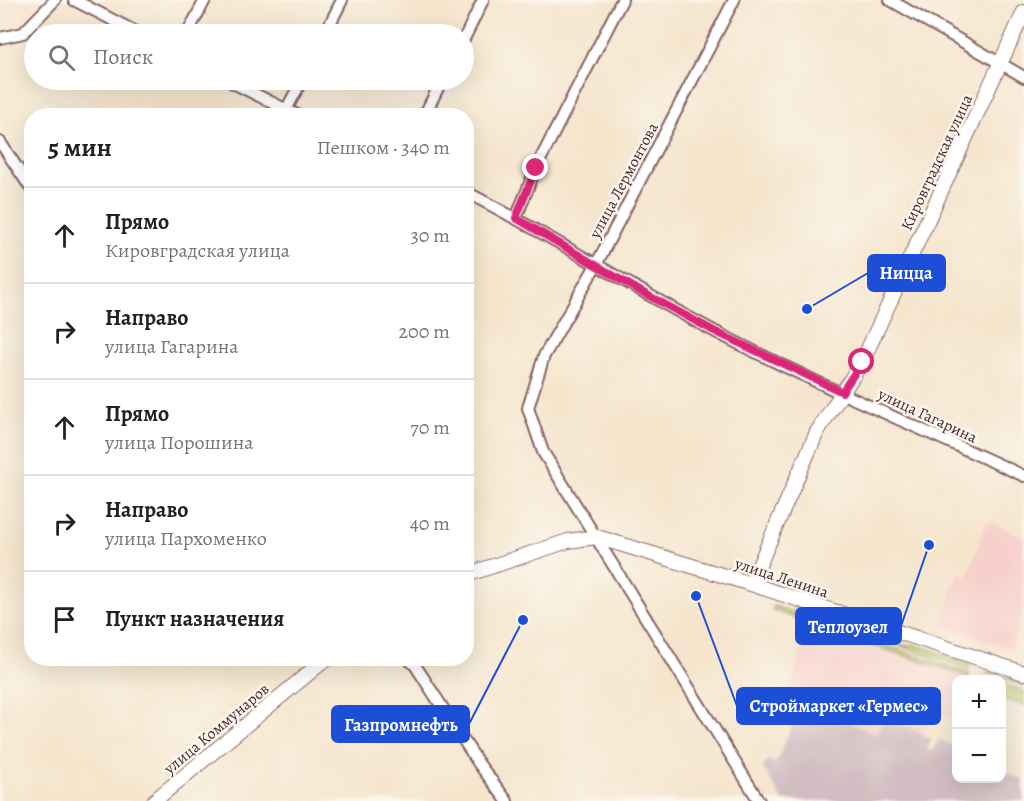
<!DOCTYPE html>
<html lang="ru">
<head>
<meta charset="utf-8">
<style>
  body { margin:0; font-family:Alegreya,serif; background:#f6f6f6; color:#202124 }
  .controls { position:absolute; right:18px; bottom:18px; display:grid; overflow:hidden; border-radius:12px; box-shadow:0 6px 24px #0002 }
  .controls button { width:54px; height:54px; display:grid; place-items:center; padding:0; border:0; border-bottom:2px solid #e0e0e0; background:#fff; color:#202124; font:30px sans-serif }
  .stop { position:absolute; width:18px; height:18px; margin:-14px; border:4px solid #db2777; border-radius:50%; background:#fff }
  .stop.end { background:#db2777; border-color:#fff; box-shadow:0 2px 6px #0008 }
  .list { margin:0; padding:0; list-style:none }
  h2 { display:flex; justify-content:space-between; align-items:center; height:78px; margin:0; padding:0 24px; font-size:26px }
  h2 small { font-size:20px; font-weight:400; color:#757577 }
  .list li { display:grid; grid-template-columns:39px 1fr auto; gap:18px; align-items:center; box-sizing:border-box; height:96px; padding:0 24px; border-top:2px solid #e0e0e0 }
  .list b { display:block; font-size:22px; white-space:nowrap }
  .list p { margin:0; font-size:20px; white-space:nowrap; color:#757577 }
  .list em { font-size:20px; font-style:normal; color:#757577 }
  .icon { flex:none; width:33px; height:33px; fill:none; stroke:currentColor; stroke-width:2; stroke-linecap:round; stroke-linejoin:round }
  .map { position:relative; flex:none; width:1024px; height:801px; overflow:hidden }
  .search { position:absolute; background:#fff; box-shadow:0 6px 24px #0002; left:24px; top:24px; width:450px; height:66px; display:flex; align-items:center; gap:15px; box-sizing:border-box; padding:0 21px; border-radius:33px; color:#757577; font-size:22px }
  .panel { position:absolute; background:#fff; box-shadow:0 6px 24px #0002; left:24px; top:108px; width:450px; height:558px; border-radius:24px }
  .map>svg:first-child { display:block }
  .built { fill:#f7d0cb }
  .industrial { fill:#d2bec2 }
  .green { fill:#b6c466; stroke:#807248; stroke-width:1.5 }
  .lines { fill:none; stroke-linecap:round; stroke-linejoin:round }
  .street-casing { stroke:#866464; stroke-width:14 }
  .secondary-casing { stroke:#866464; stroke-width:16 }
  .street { stroke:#fff; stroke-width:10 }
  .secondary { stroke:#fff; stroke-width:14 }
  .route { stroke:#db2777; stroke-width:8 }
  .labels { text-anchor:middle; stroke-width:5; stroke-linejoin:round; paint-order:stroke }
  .street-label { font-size:16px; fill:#4a1f2b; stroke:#fbf7ec }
  .leader { fill:none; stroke:#1d4ed8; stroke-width:2 }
  .callout-dot { fill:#1d4ed8; stroke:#fbf7ec; stroke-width:2 }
  .callout { fill:#1d4ed8; stroke:#1d4ed8; stroke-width:2 }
  .callout-label { font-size:18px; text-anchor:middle; font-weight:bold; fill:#fff }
</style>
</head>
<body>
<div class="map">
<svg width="1024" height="801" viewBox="0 0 1024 801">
  <rect width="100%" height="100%" fill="#fbf7ec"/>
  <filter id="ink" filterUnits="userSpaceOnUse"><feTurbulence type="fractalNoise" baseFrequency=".0167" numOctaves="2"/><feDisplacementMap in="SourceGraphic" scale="12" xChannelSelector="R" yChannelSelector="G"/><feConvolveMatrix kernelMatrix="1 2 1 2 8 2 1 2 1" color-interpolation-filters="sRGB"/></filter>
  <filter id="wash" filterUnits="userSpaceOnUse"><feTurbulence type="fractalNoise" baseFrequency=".008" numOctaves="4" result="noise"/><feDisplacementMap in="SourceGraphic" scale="24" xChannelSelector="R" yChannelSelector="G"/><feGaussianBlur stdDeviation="1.35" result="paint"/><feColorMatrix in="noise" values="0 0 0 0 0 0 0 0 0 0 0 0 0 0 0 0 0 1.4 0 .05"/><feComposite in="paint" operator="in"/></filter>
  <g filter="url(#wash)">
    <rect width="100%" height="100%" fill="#f5e5cd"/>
    <path class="built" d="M987 521 1024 537V609L1011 649 942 625 957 574 967 577Z
      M810 624 966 676 965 679 956 680V699L949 716 934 709 922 735 885 717 876 736 808 703 805 709 785 701Z"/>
    <path class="industrial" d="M808 703 876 735 885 717 932 739 927 749 932 752 939 739 956 747V778H1002V770L1024 780V801H783L763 768 768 760 776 763 794 721 799 723Z"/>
    <path class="green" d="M774 606 864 637 863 642 773 610Z
      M798 606 883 634 884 639 908 646 912 644 967 661 970 667 967 668 795 611 794 608Z
      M870 640 969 673 968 679H965L966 676 869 644Z
      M993 672 1024 682V686L985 673Z
      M1002 684 1024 691V706L1002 698Z"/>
  </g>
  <g filter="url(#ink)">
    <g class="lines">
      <g class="street-casing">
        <path id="street" d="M74 0 140 34
          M734 0 596 265 544 356 528 408 543 452 759 801
          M890 0 1024 77
          M187 34 205 0
          M325 34 342 0
          M0 38 23 33 55 0
          M464 39 483 0
          M227 80 299 116
          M286 110 302 80
          M424 116 442 80
          M0 142 32 190
          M466 192C550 235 629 286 712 330 813 383 920 428 1024 476
          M516 218 536 168 622 0
          M407 658 415 665 479 764 507 801"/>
      </g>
      <g class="secondary-casing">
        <path id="secondary" d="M466 575 568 541 597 537 751 584 1024 673
          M751 584 817 432 862 362 1024 12
          M154 801 327 658"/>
      </g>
      <use href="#street" class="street"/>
      <use href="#secondary" class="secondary"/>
    </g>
  </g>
  <g class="lines" filter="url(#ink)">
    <path class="route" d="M536 168 516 218 638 290 714 331 842 392 862 362"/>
  </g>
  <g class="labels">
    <g class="street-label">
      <text transform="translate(936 162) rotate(-65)" y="6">Кировградская улица</text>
      <text transform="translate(623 180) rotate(-62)" y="6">улица Лермонтова</text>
      <text transform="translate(928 415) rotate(25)" y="6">улица Гагарина</text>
      <text transform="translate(782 577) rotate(18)" y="6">улица Ленина</text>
      <text transform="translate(216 728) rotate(-40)" y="6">улица Коммунаров</text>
    </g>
  </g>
  <path class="leader" d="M807 309L868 273M929 545L901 626M696 596L737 706M523 620L469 724"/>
  <g class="callout-dot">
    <circle cx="807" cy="309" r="6"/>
    <circle cx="929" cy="545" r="6"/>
    <circle cx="696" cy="596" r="6"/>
    <circle cx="523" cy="620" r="6"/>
  </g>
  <g class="callout">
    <rect x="868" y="255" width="77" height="36" rx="6"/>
    <rect x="796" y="608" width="105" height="36" rx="6"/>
    <rect x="737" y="688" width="203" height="36" rx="6"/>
    <rect x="332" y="706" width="137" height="36" rx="6"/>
  </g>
  <g class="callout-label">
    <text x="906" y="279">Ницца</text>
    <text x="848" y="633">Теплоузел</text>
    <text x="839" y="712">Строймаркет «Гермес»</text>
    <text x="401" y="731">Газпромнефть</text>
  </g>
</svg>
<div class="controls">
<button>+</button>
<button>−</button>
</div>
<div class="stop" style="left:862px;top:362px"></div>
<div class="stop end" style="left:536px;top:168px"></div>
<div class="search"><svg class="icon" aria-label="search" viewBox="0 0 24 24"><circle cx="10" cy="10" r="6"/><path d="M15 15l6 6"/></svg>Поиск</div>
<section class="panel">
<h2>5 мин<small>Пешком · 340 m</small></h2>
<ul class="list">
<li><svg class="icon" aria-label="ahead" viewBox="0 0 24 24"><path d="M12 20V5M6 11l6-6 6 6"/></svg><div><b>Прямо</b><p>Кировградская улица</p></div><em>30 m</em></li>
<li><svg class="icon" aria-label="right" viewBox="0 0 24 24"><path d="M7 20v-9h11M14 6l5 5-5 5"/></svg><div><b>Направо</b><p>улица Гагарина</p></div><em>200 m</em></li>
<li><svg class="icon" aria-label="ahead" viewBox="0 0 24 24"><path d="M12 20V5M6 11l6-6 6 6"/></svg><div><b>Прямо</b><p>улица Порошина</p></div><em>70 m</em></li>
<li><svg class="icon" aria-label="right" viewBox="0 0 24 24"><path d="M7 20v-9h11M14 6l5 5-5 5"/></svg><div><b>Направо</b><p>улица Пархоменко</p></div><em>40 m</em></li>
<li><svg class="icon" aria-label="arrive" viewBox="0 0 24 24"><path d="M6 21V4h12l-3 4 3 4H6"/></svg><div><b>Пункт назначения</b></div></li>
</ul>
</section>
</div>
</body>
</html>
